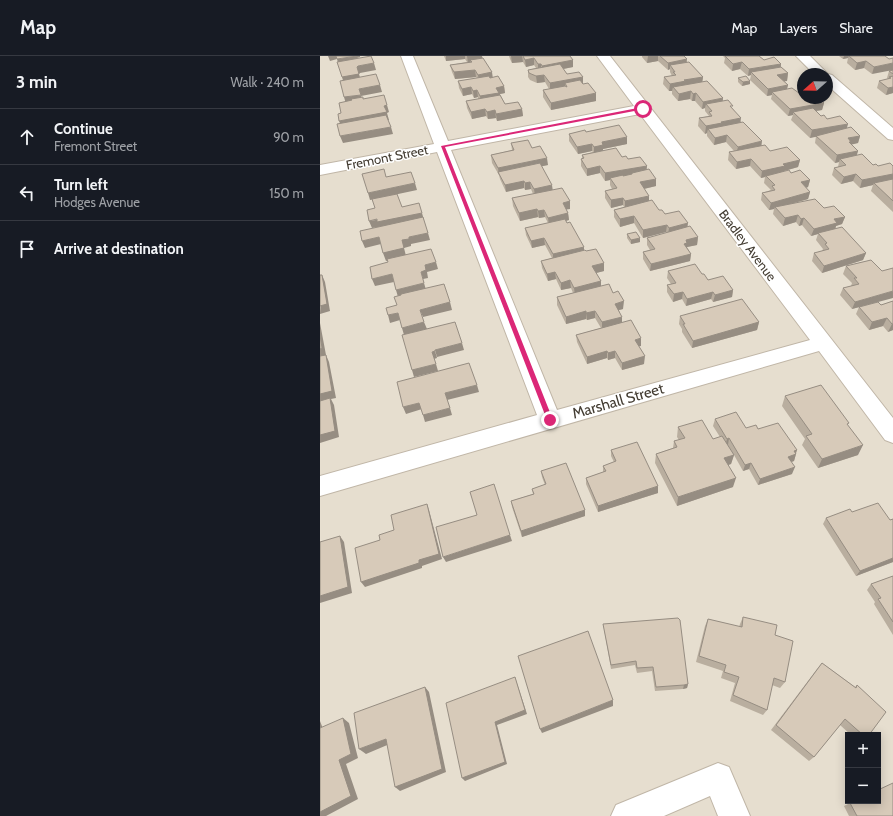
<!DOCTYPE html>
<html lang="en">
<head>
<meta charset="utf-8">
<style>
  body { margin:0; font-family:Cabin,sans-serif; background:#20242c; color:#f1f3f6 }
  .controls { position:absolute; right:12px; bottom:12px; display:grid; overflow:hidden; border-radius:0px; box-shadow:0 2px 10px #0003 }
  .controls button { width:36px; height:36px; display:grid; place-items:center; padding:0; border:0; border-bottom:1px solid #363941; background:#171b24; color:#f1f3f6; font:20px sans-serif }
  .compass { position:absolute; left:477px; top:12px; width:36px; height:36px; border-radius:50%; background:#171b24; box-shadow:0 2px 10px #0003; rotate:250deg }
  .stop { position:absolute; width:12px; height:12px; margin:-9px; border:3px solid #db2777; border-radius:50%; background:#fff }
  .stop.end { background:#db2777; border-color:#fff; box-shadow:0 1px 4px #0008 }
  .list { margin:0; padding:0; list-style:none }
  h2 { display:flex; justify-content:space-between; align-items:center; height:52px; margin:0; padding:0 16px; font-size:17px }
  h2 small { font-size:13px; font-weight:400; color:#9ea1a6 }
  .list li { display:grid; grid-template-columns:26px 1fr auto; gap:12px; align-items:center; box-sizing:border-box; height:56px; padding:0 16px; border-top:1px solid #363941 }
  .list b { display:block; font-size:15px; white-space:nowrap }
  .list p { margin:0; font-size:13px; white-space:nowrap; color:#9ea1a6 }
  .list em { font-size:13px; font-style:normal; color:#9ea1a6 }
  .icon { flex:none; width:22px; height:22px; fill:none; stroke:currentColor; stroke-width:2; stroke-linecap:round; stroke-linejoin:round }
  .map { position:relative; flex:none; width:573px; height:760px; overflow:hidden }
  header { display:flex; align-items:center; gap:24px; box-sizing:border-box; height:56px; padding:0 20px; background:#171b24; border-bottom:1px solid #363941 }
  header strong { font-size:19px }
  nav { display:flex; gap:22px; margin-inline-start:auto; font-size:14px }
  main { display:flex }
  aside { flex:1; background:#171b24 }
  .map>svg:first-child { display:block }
  .residential { fill:#e6decf; fill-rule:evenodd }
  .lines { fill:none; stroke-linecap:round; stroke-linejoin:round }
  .street-casing { stroke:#c0b6a7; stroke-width:2 }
  .street { fill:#fff; fill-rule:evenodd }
  .wall { fill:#b9ae9f }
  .shaded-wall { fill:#968d82 }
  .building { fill:#d7cab9; stroke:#968d82 }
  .route { fill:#db2777 }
  .labels { text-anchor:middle; stroke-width:3; stroke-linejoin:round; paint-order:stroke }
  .far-street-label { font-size:13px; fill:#433c32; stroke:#fff }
  .street-label { font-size:15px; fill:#433c32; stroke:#fff }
</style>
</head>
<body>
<header>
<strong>Map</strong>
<nav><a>Map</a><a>Layers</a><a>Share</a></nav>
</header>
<main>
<aside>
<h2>3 min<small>Walk · 240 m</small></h2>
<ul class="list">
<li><svg class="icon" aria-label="ahead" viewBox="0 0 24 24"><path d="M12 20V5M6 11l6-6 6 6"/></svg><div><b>Continue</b><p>Fremont Street</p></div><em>90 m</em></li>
<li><svg class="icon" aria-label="left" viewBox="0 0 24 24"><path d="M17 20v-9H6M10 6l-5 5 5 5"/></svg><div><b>Turn left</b><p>Hodges Avenue</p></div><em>150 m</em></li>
<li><svg class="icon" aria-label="arrive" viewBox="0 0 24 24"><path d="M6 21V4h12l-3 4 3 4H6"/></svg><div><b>Arrive at destination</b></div></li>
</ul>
</aside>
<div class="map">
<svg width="573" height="760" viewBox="0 0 573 760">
  <rect width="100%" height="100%" fill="#f2ece1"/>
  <path class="residential" d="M0 0H573V760H0ZM483 18H507V42H483ZM528 679H558V745H528Z"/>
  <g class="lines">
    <g class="street-casing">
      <path id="street" d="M81 0H93L128 85 314 50 277 0H290L573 362V387L565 384 499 295 0 440V420L217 359 117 96 0 119V109L114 88ZM320 58 490 284 237 354 131 94Z
        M476 0H490L508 18 512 19 573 72V84L568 83 507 29V18H494Z
        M398 707 409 711 430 760H398L390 740 344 760H291L296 749Z"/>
    </g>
    <use href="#street" class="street"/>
  </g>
  <path class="wall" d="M124 0H162V2L172 21 184 30 185 37 180 38 185 48 202 53 203 60 177 65 176 62 168 63 166 60 152 63 147 52 146 45 158 43V41L154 42 152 38 143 40 139 32 138 25 157 22 156 21 135 23 132 16 130 9 147 6 145 3 126 5Z
    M189 0H250L253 11 243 13 247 18 263 21V28L276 45 231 54 223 41V34L229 33 225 26 217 27 210 24 208 21V14L216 12 214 9 206 11 203 6 192 7 190 3Z
    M322 0H364L367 6 383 21 382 26 403 42V45L413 53 421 66 441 89 450 95 480 104 478 111 464 115 463 116 471 117 490 124 488 131 486 132 490 136 488 143 475 147 504 152 525 161 522 168 516 170 515 173 546 197 543 204 502 217 492 205 494 197 502 195 503 193 496 184 498 178 491 180 482 169 479 170 476 166 463 170 453 158 454 153 449 154 441 144 442 137 451 134 444 127 445 121 441 122 430 110 416 113 408 104 409 96 414 95 406 86 394 89 387 80V77L385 78 378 70 379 62 389 60 385 55V52L382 53 375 45H372L370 43 358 45 352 38V35H349L343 28 344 21 352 20 350 16V13L348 14 338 5 327 7 322 1Z
    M403 0H439L444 4 461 8V11L468 17 467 25H464L468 29 467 33 483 42 504 47 502 54 496 55 501 60 527 72 540 80 538 87 531 88 538 95 536 99 553 109 558 110H573V156L551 135 553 129 540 132 533 125 521 128 512 119 514 112 518 111 519 106 515 107 495 87 496 80 490 82 471 64 473 59 468 60 451 43 452 39 447 40 430 24 431 19 428 20 420 13 412 15 404 7 405 2Z
    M519 0H565L552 18 544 12 535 14 527 7 528 2 523 3Z
    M573 14V37L566 39 557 32 559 25 568 23 567 22 569 15Z
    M418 22 430 25V28L422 30 418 26Z
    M266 76 307 88 283 93V94L302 101 327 110 326 114 336 130 324 133 329 145 339 154 368 171 378 181 377 189 367 191 371 198 370 205 330 215 323 203V196L330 194 327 189V182L347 177 346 176 323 182 314 167 300 171 294 161V154L304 151 303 149 291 152 285 142V135L292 133 290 129V124L285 125 280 117 267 120 261 110V103H262V99L273 96 272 95 258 98 249 85V78Z
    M191 87 212 92 228 109 221 110 232 134 250 145V153H246L248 157 249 164 246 165 264 191V195L284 215 276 217 281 225V230L293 237 303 253 299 254 302 266 321 290H319L324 308 302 314 295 302 288 304 287 302 267 308 257 286 256 279 281 272 275 262 267 264 266 263 246 268 237 249V241L253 237 251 232 241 234 236 223 228 225 222 212 221 205 232 202 225 189 212 192 206 179 205 172 228 167 225 161 219 162 218 161 200 165 193 150 192 142 213 138 211 133 205 134 204 132 186 136 180 123 179 119 172 107 171 99 192 94Z
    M307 178 320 186 311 188 307 182Z
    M551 204 542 250 561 249 573 245V274L568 276 563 270 549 274 536 258 539 251 532 253 520 239 523 232 531 230 532 227 523 218 526 210Z
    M348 215 382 218 388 224 413 234 412 241 393 246 391 243 366 250 362 243 353 246 347 236V229L351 228 347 222Z
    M360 260 439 266 437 274 372 292 362 276V273L359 268Z
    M465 340 528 370 538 399 498 412 482 389 485 383 462 350Z
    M395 363 426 372 438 373 477 394 474 405 471 406 472 418 438 429 429 413 423 415 414 399 411 408 408 409 413 431 357 450 335 407 336 398 353 392 354 385 359 384 357 381 358 371 393 383 400 381 393 370Z
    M291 394 338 437 278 456 266 428V422L283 416V410L294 406 291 400Z
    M221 415 265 460 202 481 192 451 191 445 213 438 212 433 225 429 222 421Z
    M532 456 570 464 573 463V506L536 520 503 468 506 462Z
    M573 520V579L554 548 555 546 547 534 551 528Z
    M423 561 455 579 465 626 460 632 452 629 447 654 443 659 410 645 415 627 401 622 403 615 376 606 385 570 388 563 419 571 420 568Z
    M283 568 368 628 367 632 363 633 335 635 332 615 317 617 315 609 291 613 284 573Z
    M502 607 535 631 537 629 549 679H531L520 669 494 701 489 705 451 674 497 613Z
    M534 745 573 760H529L524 750Z"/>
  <path class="shaded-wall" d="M8 0H16L17 3 10 5Z
    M37 0H40V1L37 2 39 7 19 10 17 3Z
    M126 0H145V3L126 5Z
    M147 0H162L163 5 150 4 151 7H148Z
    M191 0H202L203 6 192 7Z
    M328 0H338V5L327 7Z
    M524 0H538H529L528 2 523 3Z
    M214 2V9L206 11 205 4Z
    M367 3 366 10 350 9V13L348 14V7Z
    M253 4V11L223 17 222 10Z
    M546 5 544 12 535 14 537 7Z
    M422 6 420 13 412 15 413 8Z
    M54 7 56 14 40 17 39 18 41 25 24 28 22 21 38 10Z
    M573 7V14L552 18 554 11Z
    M218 8H221V15H218Z
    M461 8 460 15 431 16V19L428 20 429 13Z
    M155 14 156 21 135 23 134 16Z
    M172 16 173 23 159 26 158 19Z
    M468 17 467 25 456 27 457 19Z
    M224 19 225 26 217 27 216 20Z
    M263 21V28L245 27V31L230 34V27Z
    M383 21 382 28 353 31 352 35H349L350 28 364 24Z
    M430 25V28L422 30 423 26Z
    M60 29 62 36 41 40 39 33Z
    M468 29 466 36H452V39L447 40 448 33Z
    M184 30 185 37 180 38V44L161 47 160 40 176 32Z
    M151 31 152 38 143 40 142 33Z
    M573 31V37L566 39 568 32Z
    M157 34 158 41 154 42 153 35Z
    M371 35 370 43 358 45 359 38Z
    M276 37V45L231 54V47Z
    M376 37 375 45H372L373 38Z
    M41 39 43 46 26 48 24 41Z
    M403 42 402 49 386 48 385 52 382 53 383 46Z
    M504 47 502 54 475 58 473 56V59L468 60 470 53Z
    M67 49 69 56 67 57 69 64 22 72 19 65Z
    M165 53 166 60 152 63 151 56Z
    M202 53 203 60 177 65 176 58Z
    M175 54 176 62 168 63 167 56Z
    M421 62 420 69 388 73 387 77 385 78 386 70 401 66Z
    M528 68 526 75 490 82 492 74Z
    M71 71 73 78 23 87 20 80Z
    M407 79 406 86 394 89 395 82Z
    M540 80 538 87 530 89 528 82Z
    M307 81V88L283 93V96L274 98V91L282 86Z
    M442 85 441 93 416 98 418 91Z
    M272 88V95L258 98 257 91Z
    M538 95 536 102 520 103 519 106 515 107 517 99Z
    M227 102 228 109 180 119 178 116 179 119 178 112Z
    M431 103 430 110 416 113 417 106Z
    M480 104 478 111 464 115 463 117 446 120 445 121 441 122 442 115 463 108Z
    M280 110V117L267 120V113Z
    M327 110 326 118H312V117V120L290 122V124L285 125V117Z
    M536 118 533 125 521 128 524 121Z
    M573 118V125L554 127 553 129 540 132 542 124Z
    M336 123V130L319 134 320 126Z
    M490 124 488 131 479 134 481 126Z
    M204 125V132L186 136 185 129Z
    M210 126 211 133 205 134V127Z
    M95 127 97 134 50 144 48 137Z
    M232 129 233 136 215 140 214 133Z
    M490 136 488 143 456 152 455 151 454 153 449 154 451 147Z
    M329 140V147L305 152V145Z
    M303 142V149L291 152V144Z
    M250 145V153L243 154V147Z
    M217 153 218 161 200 165 199 157Z
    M224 154 225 161 219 162 218 155Z
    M102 157 104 164 52 172 49 165Z
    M248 157 249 164 229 169 228 162Z
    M478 159 476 166 463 170 465 162Z
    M314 160V167L300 171V163Z
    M525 161 522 168 516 170 515 174 498 177V178L491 180 494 173 514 163Z
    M484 162 482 169 479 170 481 163Z
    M368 167 367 174 348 179 349 172Z
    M347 169 346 176 323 182V174Z
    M108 177 110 184 91 188V190L84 192 86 200 66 205 63 197 82 184 89 181Z
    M59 181 61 188 45 192 42 185Z
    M378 181 377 189 367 191 366 194 364 188 366 184Z
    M224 182 225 189 212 192 211 185Z
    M320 182V186L311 188V184Z
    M264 191V198L233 205V198Z
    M546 197 543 204 502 217 504 210Z
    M371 198 370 205 330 215 331 208Z
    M116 206 118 213 107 216 108 222 103 223 101 216 105 209Z
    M284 207V215L272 218V210Z
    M235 216 236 223 228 225 227 218Z
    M72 218 74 226 55 230 52 223Z
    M2 219 5 226 10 255 0 258Z
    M250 224 251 232 241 234V227Z
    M281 225V233L255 239 254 232Z
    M104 227 106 234 78 241 76 234Z
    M413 234 412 241 393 246 395 239Z
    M573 235V242L532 253 535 246Z
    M363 236 362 243 353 246 354 238Z
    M393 236 391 243 366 250 367 243Z
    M304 245 303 253 295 255V248Z
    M130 246 132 254 103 261 100 254Z
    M266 255V263L246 268V261Z
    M275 255V262L267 264 266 257Z
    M78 257 80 264 70 267 68 259Z
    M302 261V268L282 273V266Z
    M567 262 563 270 549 274 552 266Z
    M104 266 107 273 84 279 82 272Z
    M439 266 437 274 372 292 373 285Z
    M0 267 6 299 0 301Z
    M572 268H573V274L568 276Z
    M321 282V290L315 291V284Z
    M142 287 144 294 117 301 115 294Z
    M115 295 117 302 114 303 112 296Z
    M287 295V302L267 308V301Z
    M295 295V302L288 304V297Z
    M6 299 9 306 16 342 11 343 14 349 19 381 0 387V338Z
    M325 300 324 308 302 314V307Z
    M116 308 118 315 94 321 92 314Z
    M157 329 159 336 127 344 125 337Z
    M99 347 102 353 86 358 83 351Z
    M130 352 132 359 105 366 103 359Z
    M409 382 408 389 405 390 407 383Z
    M543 389 538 399 498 412 502 403Z
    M477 394 475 399 476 398 474 405 466 408 468 401 474 395Z
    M414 399 411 408 402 411 404 402Z
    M431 407 429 413 423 415 425 409Z
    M475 411 472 418 438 429 440 423Z
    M416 422 413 431 357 450 358 441Z
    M338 430V437L278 456V450Z
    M107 448 109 454 122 503 102 510V512L45 531 41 526 99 504Z
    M265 454V460L202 481 201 475Z
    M190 479 192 485 126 506 123 501Z
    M20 480 24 486 32 537 0 547V540Z
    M573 502V506L536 520 540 515Z
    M195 621 207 658 177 669 187 708 145 725 142 722 175 666Z
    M368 628 367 632 363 633 364 629Z
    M105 631 109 636 126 716 80 735 75 731Z
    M293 644V650L222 677 220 673Z
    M23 662 29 667 38 702 26 708 38 743 6 760H0V756L19 704Z
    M0 665 5 678 0 675Z
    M66 683 72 687 46 698 39 693Z"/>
  <path class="building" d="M16 0H37L17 3Z
    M51 0 54 7 38 10 37 11 39 18 22 21 17 6Z
    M203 0H250L253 4 222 10 221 8H218L214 2 205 4Z
    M340 0H364L367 3 348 7Z
    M405 0H439L444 4 454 1 461 8 429 13 422 6 413 8Z
    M529 0H565L569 3 573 2V7L554 11 546 5 537 7Z
    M163 2 172 16 158 19 155 14 134 16 130 9 152 6 150 4Z
    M369 6 383 21 364 24 366 25 350 28 344 21 356 19 353 16H355L350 9Z
    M240 8 247 18 259 16 263 21 230 27 224 19 216 20 209 17 208 14Z
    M461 11 468 17 457 19 468 29 448 33 431 16Z
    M573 14V18L569 15Z
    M56 18 60 29 39 33 41 39 24 41 20 25Z
    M169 20 170 22 178 20 184 30 176 32 179 37 160 40 157 34 153 35 151 31 142 33 138 25Z
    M426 20 430 25 423 26 418 22Z
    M573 20V31L568 32 559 25 571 22 569 21Z
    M260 24 263 28 268 27 276 37 231 47 223 34 245 30 247 31 245 27Z
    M387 25 403 42 383 46 376 37 373 38 371 35 359 38 353 31Z
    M472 32 483 40V42H499L504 47 470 53 452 36Z
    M64 39 67 49 64 50 67 56 19 65 18 58 21 57 19 47 32 44 31 43 43 41V43Z
    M180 39 185 48 198 46 202 53 176 58 175 54 167 56 165 53 151 56 146 45Z
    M408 44 413 50H410L421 62 401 66 402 67 386 70 379 62 392 60 389 56 392 55 386 48Z
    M493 52 501 60 504 59 507 63 520 60 528 68 492 74 473 56Z
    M66 59 71 71 20 80 17 68Z
    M423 66 442 85 418 91 407 79 395 82 388 73Z
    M299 69 307 81 282 86 283 89 274 91 272 88 257 91 249 78 265 74 266 76Z
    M531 71 540 80 528 82 531 86H529L538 95 517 99 496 80Z
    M208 84 212 92 220 90 227 102 178 112 171 99 194 94 191 87Z
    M445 89 450 95 467 91 480 104 463 108 465 110 442 115 431 103 417 106 409 96Z
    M296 92 302 101 306 100 308 103 320 101 327 110 285 117 280 110 267 113 261 103 264 102 262 99Z
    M542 98 553 109 556 108 558 110 570 107 573 110V118L542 124 536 118 524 121 514 112 526 109 520 103Z
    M220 107 232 129 214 133 210 126 205 127 204 125 185 129 178 116Z
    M64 113 66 121 91 116 95 127 48 137 42 118Z
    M329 113 336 123 320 126 329 140 305 145 303 142 291 144 285 135 297 132 290 122 303 119V120L312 118V117Z
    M469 114 471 117 480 114 490 124 481 126 490 136 451 147 442 137 455 134 452 130 455 129 446 120Z
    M573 123V145L554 127Z
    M242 132 250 145 243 147 248 157 228 162 224 154 218 155 217 153 199 157 192 142Z
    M77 138 82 151 99 147 102 157 57 166V163L49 165 47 154 55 152 52 143Z
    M495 143 504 152 514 150 525 161 514 163 517 167 494 173 484 162 481 163 478 159 465 162 455 151Z
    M332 144 339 154H342L345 158 359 155 368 167 349 172 347 169 323 174 314 160 300 163 294 154Z
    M103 161 108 177 89 181V183L82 184 84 192 63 197 59 181 42 185 40 175Z
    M245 163 247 167 250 166 264 191 233 198 224 182 211 185 205 172Z
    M370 170 378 181 366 184 367 187 364 188 371 198 331 208 323 196 335 193 327 182Z
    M522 171 546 197 504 210 494 197 509 193 505 188 507 187 498 177Z
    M316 176 320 182 311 184 307 178Z
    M111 193 116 206 105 209 106 214 101 216 104 227 76 234 72 218 52 223 50 211 68 206 67 203Z
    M276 193 284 207 272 210 281 225 254 232 250 224 241 227 235 216 227 218 221 205 265 194 266 195Z
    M551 204 562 215 573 212V235L535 246 523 232 539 228 534 222H537L526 210Z
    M375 208 382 218H384L388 224 403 220 413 234 395 239 393 236 367 243 363 236 354 238 347 229 356 227 348 215Z
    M0 219H2L7 248 0 250Z
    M124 228 130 246 100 254 104 266 82 272 78 257 68 259 66 252 77 249 74 241 81 239V238Z
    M289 228 293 237 298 235 304 245 295 248 302 261 282 266 275 255 266 257V255L246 261 237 241Z
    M422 243 439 266 373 285 363 268H365L360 260Z
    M573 245V268H572L567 262 552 266 539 251 558 246 561 249Z
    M311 264 321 282 315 284 325 300 302 307 295 295 288 297 287 295 267 301 256 279Z
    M135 266 142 287 115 294V295L112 296 116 308 92 314 82 279Z
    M0 279 2 292 0 293Z
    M6 299 12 335 0 338V300Z
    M149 307 157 329 125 337 130 352 103 359 99 347 83 351 77 326Z
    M501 329 529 367 527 368 543 389 502 403 486 380 492 378 465 340Z
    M10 342 15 375 0 379V345Z
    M416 356 426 372 436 369 438 373 458 367 477 394 474 395 476 398 468 401 475 411 440 423 431 407 425 409 409 382 407 383 395 363Z
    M382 364 393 383 402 380 414 399 404 402 416 422 358 441 336 398 357 391 354 385 365 382 358 371Z
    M317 386 338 430 278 450 266 422 286 415 283 410 296 405 291 394Z
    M246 407 265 454 201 475 191 445 214 438 212 433 226 428 221 415Z
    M174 428 190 479 123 501 116 471 157 459 150 436Z
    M558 447 570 464 573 463V502L540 515 506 462 530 453 532 456Z
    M107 448 119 498 99 504V507L41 526 35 492 60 484 59 479 74 474 71 459Z
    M20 480 28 531 0 540V486Z
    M573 520V566L558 543 561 542 551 528Z
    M423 561 457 569 455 579 473 585 465 626 454 622 447 654 413 639 419 621 404 616 406 609 379 600 388 563 422 571Z
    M358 562 360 564 368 628 364 629 336 631 333 611 317 612 316 605 291 609 283 568Z
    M268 575 293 644 220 673 198 600Z
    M502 607 536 632 537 629 566 656 549 679H543L525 663 494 701 456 669Z
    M195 621 205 654 175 666 185 706 142 722 126 647Z
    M105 631 122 713 75 731 66 683 39 693 34 657Z
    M23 662 31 698 19 704 31 740 0 756V672Z
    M573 727V760H537L530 747 534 745H558V734Z"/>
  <path class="route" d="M323 51 325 53 125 91 233 364 230 367 227 364 121 90Z"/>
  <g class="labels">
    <g class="far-street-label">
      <text transform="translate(67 101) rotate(-11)" y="5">Fremont Street</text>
      <text transform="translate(428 189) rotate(53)" y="5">Bradley Avenue</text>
    </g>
    <g class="street-label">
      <text transform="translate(298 345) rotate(-16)" y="5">Marshall Street</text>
    </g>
  </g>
</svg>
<div class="controls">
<button>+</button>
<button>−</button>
</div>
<svg class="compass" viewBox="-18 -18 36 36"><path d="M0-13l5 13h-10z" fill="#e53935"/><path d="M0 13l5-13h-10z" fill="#9ea1a6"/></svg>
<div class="stop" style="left:323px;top:53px"></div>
<div class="stop end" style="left:230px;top:364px"></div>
</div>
</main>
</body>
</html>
